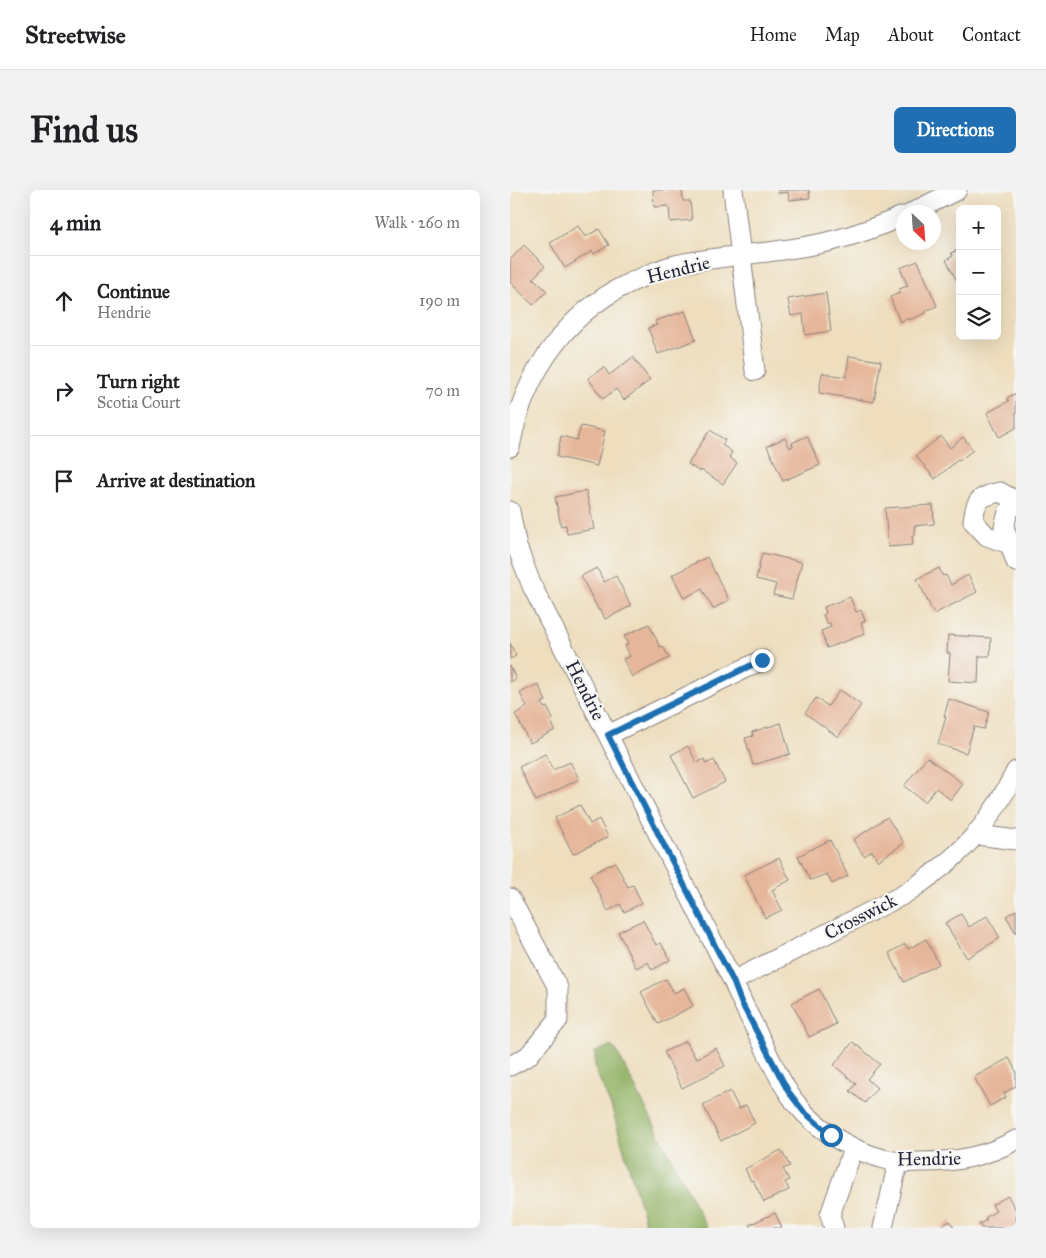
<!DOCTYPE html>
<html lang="en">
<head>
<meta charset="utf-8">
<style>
  body { margin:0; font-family:"IM FELL Great Primer",serif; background:#f2f2f2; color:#202124 }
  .controls { position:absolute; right:15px; top:15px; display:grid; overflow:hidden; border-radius:8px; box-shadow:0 5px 20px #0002 }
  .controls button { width:45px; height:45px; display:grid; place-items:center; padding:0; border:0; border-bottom:1px solid #e0e0e0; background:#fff; color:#202124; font:25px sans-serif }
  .compass { position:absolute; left:386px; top:15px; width:45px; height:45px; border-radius:50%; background:#fff; box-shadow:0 5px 20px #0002; rotate:155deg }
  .stop { position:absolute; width:15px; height:15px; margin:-11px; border:4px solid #1f6fb2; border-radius:50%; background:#fff }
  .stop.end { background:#1f6fb2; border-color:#fff; box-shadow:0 1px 5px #0008 }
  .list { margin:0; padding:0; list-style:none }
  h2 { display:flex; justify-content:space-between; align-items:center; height:65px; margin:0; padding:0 20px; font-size:21px }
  h2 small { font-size:16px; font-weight:400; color:#757577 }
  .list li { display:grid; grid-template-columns:32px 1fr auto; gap:15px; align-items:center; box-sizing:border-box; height:90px; padding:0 20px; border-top:1px solid #e0e0e0 }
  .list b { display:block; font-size:19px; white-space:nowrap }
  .list p { margin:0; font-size:16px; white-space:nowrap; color:#757577 }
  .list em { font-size:16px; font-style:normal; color:#757577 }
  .icon { flex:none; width:28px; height:28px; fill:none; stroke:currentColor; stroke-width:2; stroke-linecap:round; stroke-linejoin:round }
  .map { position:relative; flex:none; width:506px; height:1038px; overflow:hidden; border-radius:8px }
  header { display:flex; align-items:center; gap:30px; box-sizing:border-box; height:70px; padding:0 25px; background:#fff; border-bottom:1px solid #e0e0e0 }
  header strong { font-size:24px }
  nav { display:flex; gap:28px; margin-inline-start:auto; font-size:18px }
  .intro { display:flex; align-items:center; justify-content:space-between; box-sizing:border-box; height:120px; padding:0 30px }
  h1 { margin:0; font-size:35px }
  .button { padding:12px 22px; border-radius:8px; background:#1f6fb2; color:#fff; font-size:18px; font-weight:700 }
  main { display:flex; gap:30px; padding:0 30px }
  aside { flex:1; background:#fff; border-radius:8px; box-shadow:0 5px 20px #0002 }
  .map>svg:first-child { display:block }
  .forest { fill:#92b265; stroke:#5a6a50 }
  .building { fill:#e6b69a }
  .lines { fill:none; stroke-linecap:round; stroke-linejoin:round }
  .street-casing { stroke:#88807c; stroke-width:21 }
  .street { stroke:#fff; stroke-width:19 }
  .route { stroke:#1f6fb2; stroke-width:6 }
  .labels { text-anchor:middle; stroke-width:4.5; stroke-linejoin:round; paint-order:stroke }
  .street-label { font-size:19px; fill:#22223b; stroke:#f6f6f2 }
</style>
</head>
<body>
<header>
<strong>Streetwise</strong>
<nav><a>Home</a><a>Map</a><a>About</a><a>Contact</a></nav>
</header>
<div class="intro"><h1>Find us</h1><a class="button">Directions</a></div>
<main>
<aside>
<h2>4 min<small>Walk · 260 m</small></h2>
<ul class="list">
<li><svg class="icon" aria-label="ahead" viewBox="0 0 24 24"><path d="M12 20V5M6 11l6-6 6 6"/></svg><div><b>Continue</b><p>Hendrie</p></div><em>190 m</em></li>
<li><svg class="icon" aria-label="right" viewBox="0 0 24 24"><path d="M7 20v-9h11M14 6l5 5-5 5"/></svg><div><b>Turn right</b><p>Scotia Court</p></div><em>70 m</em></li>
<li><svg class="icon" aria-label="arrive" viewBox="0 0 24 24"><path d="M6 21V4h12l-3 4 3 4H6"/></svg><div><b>Arrive at destination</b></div></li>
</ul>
</aside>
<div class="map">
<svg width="506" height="1038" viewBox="0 0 506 1038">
  <rect width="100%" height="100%" fill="#f6f6f2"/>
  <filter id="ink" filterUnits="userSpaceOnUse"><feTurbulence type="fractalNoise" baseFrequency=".02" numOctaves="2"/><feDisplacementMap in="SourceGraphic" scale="10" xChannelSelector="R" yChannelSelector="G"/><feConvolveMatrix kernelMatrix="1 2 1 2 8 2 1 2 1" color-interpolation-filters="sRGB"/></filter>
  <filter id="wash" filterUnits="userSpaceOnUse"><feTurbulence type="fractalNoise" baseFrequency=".0096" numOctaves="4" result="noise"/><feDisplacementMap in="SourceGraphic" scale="20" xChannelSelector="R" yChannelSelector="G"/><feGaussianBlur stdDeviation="1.12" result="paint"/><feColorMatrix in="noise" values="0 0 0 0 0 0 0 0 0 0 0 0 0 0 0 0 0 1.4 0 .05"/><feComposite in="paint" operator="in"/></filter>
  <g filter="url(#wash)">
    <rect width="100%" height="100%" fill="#eedebe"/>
    <path class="forest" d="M100 856 106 860 197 1038H135L134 1028 101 916 85 879V862Z"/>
    <g id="blocks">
      <path class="building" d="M143 0H172L173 11H180L182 30 160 32 159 16 144 17Z
        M268 0H299L300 8 279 10 278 2 268 3Z
        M68 36 75 47 89 39 99 55 84 64 82 61 55 78 40 53Z
        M14 55 35 76 23 88 37 101 23 115 0 92V70Z
        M450 59V97L436 70 443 66 441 63Z
        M408 71 427 116 416 121V123L399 130V128L390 132 380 107 390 103 389 99 398 96 390 78Z
        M316 103 321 141 295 145 293 124 281 126 278 109Z
        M175 121 186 150 148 164 138 138 147 135 145 131Z
        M339 166 371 171 364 212 309 203 312 183 336 187Z
        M123 167 140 190 114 210 106 199 93 209 78 188 94 177 99 185Z
        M506 203V238L489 247 477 223 499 211 497 208Z
        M71 236 95 241 87 276 47 267 51 246 67 250Z
        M200 240 215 250 212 255 222 262 219 267 227 273 213 294 191 280 190 282 178 274Z
        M297 246 310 275 273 291 257 256 275 248 280 258 283 256 282 253Z
        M431 246 440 258 453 247 463 260 449 271 448 270 425 289 406 266Z
        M76 301 84 339 57 344 56 335 51 336 45 307Z
        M423 315 424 334 404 336 405 346H402L403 355 378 357 375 318Z
        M252 363 292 372 282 409 263 405 266 394 246 389Z
        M197 367 219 410 203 419 192 399 174 408 162 385Z
        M87 378 94 392 106 386 121 416 95 429 91 420 89 421 71 386Z
        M429 378 433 386 436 385 441 395 458 385 467 402 424 424 407 389Z
        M340 407 346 422 351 420 355 431 351 433 355 444 317 458 311 441 321 437 320 433 317 434 313 425 316 423 314 417Z
        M139 434 150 457 153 456 159 468 122 487 113 469 120 466 115 456 118 454 114 446Z
        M438 445 481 448 480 466H469L468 493 438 491 440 463H437Z
        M0 453 6 466 0 469Z
        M0 476 6 489 0 492Z
        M28 494 36 511 32 513 34 518 37 517 43 529 41 531 45 540 20 553 5 524 17 517 10 503Z
        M330 500 351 515 328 547 295 523 306 508 318 516Z
        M439 509 479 522 474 539 464 537 456 563 428 554 436 527 434 526Z
        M271 533 280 564 243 575 235 548 243 546 242 542Z
        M178 556 187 573 194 569 196 574 204 570 215 592 183 608 161 565Z
        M35 564 43 580 60 572 69 589 26 611 9 577Z
        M417 567 453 594 441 610 426 598 415 612 394 596Z
        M70 615 80 634 89 629 98 647 63 664 45 628Z
        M377 627 394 653 368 671 362 661 354 666 343 650Z
        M320 650 338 686 322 694 317 684 300 690 288 666Z
        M269 668 280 690 262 700 272 720 255 728 234 685Z
        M105 672 118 697 123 695 132 713 114 722 110 714 98 721 80 685Z
        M506 720V743L496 726Z
        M451 724 459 737 477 726 490 748 457 768 435 733Z
        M133 730 146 755 151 753 160 770 142 780 138 772 126 778 108 742Z
        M416 749 429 774 394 792 379 763 395 754 398 759Z
        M156 789 164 803 174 798 183 816 148 834 131 802Z
        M309 799 326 834 299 847 282 813Z
        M176 851 186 869 206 858 215 876 172 898 154 862Z
        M343 852 370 874 357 889 367 898 355 913 340 901 346 894 324 875Z
        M499 868 506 881V896L494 903 496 907 480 916 464 887Z
        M220 901 229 919 236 915 245 933 211 951 193 915Z
        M271 960 280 976 273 979 279 990 275 992 279 1000 254 1012 243 990 241 991 235 979Z
        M498 1006 506 1020V1038H471L469 1034 477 1030 475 1028 486 1021 482 1015Z
        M265 1023 272 1038H241L239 1035Z
        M440 1031 444 1038H428Z"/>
    </g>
  </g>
  <g filter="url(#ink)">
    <use href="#blocks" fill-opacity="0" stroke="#88807c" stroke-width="1"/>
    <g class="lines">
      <g class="street-casing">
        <path id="street" d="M223 0 245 181
          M403 22 447 0
          M0 257C14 181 60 116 133 87 144 82 154 77 165 75 212 65 261 64 308 54 338 48 365 38 393 26
          M506 313 498 322 494 337 506 372
          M0 321 7 357 22 396 223 791C232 813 243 834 254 856 263 875 272 895 285 912 309 943 350 966 388 972 396 973 404 972 411 972 446 972 475 967 506 950
          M499 354 477 346 463 331C466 309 469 307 490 302L506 311
          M98 545 252 470
          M467 645 506 650
          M0 708 48 798V830L18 866 0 876
          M223 791 393 705C448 669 476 641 506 581
          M324 1038 320 1025 343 959
          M373 1038 388 972"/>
      </g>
      <use href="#street" class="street"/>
    </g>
  </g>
  <g class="lines" filter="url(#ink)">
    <path class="route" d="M252 470 98 545 223 791 231 812 278 901 294 922 321 945"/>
  </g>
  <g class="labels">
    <g class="street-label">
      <text transform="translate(168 79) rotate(-14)" y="7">Hendrie</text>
      <text transform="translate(76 500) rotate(63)" y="7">Hendrie</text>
      <text transform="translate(350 726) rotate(-27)" y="7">Crosswick</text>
      <text transform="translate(419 968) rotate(-1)" y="7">Hendrie</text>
    </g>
  </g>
</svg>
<div class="controls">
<button>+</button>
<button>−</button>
<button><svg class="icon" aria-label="layers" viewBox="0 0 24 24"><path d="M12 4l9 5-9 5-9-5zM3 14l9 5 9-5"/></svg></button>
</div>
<svg class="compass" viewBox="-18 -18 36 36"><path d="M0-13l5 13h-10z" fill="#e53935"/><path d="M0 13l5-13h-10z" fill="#757577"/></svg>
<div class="stop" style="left:321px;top:945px"></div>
<div class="stop end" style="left:252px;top:470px"></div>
</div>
</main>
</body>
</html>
